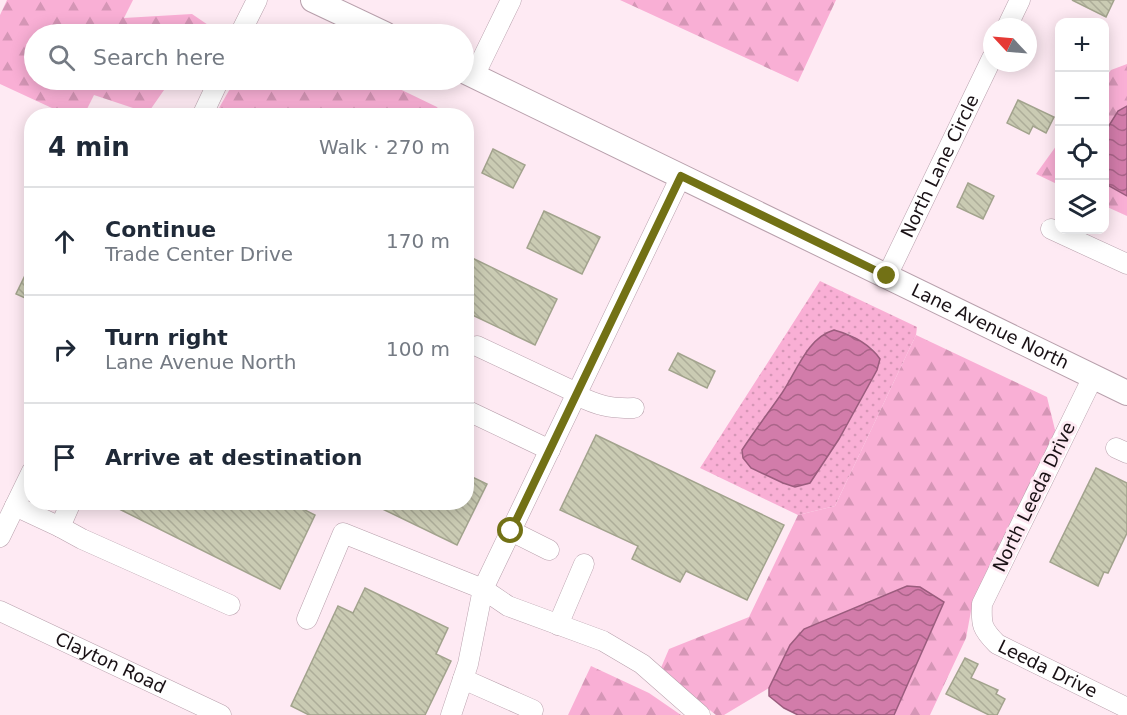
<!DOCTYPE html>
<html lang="en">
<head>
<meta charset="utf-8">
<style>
  body { margin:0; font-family:"DejaVu Sans",sans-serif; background:#f2f2f3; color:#1f2937 }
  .controls { position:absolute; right:18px; top:18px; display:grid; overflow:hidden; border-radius:12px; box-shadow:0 3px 15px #0003 }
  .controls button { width:54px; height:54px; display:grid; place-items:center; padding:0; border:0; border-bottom:2px solid #e0e1e3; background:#fff; color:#1f2937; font:30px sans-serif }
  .compass { position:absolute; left:983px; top:18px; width:54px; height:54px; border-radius:50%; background:#fff; box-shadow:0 3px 15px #0003; rotate:296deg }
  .stop { position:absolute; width:18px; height:18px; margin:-14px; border:4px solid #727115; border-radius:50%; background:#fff }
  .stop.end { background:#727115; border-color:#fff; box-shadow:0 2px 6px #0008 }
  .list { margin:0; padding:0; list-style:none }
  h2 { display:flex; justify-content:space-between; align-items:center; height:78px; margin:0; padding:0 24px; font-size:26px }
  h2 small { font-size:20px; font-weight:400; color:#747a83 }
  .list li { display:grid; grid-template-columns:39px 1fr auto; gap:18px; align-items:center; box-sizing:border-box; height:108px; padding:0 24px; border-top:2px solid #e0e1e3 }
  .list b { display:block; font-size:22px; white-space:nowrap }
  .list p { margin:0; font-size:20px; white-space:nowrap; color:#747a83 }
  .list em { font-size:20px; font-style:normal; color:#747a83 }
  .icon { flex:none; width:33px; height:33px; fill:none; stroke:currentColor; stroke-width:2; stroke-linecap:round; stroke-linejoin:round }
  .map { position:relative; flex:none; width:1127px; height:715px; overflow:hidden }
  .search { position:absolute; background:#fff; box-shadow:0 3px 15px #0003; left:24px; top:24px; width:450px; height:66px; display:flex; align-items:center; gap:15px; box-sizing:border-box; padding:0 21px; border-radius:33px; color:#747a83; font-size:22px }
  .panel { position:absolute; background:#fff; box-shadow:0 3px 15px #0003; left:24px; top:108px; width:450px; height:402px; border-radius:24px }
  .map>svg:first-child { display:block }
  .green { fill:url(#green-dots); fill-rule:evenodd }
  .forest { fill:url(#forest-firs) }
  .water { fill:url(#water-waves); stroke:#9a5c7d; stroke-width:1.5 }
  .building { fill:url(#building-back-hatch); stroke:#a2a38d; stroke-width:1.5 }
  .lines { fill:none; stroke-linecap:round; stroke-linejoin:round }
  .minor-casing { stroke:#b8a0ac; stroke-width:21 }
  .major-casing { stroke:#b8a0ac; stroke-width:26 }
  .minor { stroke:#fff; stroke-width:20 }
  .major { stroke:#fff; stroke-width:24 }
  .route { stroke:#727115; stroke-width:8 }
  .labels { text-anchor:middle; stroke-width:6; stroke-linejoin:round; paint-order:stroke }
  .street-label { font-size:18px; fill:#191115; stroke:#feeaf3 }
</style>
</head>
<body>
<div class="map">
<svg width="1127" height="715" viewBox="0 0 1127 715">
  <defs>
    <pattern id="green-dots" width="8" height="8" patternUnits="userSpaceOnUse" patternTransform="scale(1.5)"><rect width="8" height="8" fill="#f9afd5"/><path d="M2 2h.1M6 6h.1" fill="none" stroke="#d596b6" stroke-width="1.8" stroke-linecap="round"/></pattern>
    <pattern id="forest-firs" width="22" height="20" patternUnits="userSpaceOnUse" patternTransform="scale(1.5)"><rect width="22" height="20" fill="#f9afd5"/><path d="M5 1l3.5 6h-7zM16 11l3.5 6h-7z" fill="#d596b6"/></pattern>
    <pattern id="water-waves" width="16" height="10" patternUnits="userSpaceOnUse" patternTransform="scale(1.5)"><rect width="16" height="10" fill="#d27caa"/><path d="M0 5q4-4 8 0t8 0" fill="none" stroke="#aa6489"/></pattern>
    <pattern id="building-back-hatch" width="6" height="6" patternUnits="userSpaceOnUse" patternTransform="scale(1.5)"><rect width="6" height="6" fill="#cacbb3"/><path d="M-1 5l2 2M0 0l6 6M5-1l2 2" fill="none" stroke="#adad99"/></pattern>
  </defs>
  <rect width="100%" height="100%" fill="#feeaf3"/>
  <path class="green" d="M820 281 917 327 916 335 835 506 798 515 700 468ZM834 330 849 334 873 349 877 370 839 439 810 483 795 487 783 483 751 468 784 391 800 361Z"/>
  <path class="forest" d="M7 0H133L124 18 192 14 217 31 215 34H34V80H171L148 113 94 95 84 115H67L0 84V15Z
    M620 0H836L798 82Z
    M1127 64V106L1118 111 1105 132V78L1111 70Z
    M235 80H381L437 107 442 115H215Z
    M1059 142V185L1036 174Z
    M1104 183 1127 196V216L1105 206Z
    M916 335 1047 397 1056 434 971 611 966 638 930 715H894L944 602 920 587 790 645 769 688 724 715H716L660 670 669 649 749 617 798 515 835 506Z
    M591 666 649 693 681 715H568Z"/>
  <path class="water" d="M1127 106V196L1104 183 1105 132 1118 111Z
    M834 330C852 335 869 343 880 359L877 370 839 439 810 483 795 487 783 483 751 468 743 458 742 450C755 430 769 412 782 393 797 371 807 338 834 330Z
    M907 586 920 587 944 602 894 715H798L784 708 769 696V688L790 645 804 629Z"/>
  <path class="building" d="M1072 0H1114L1106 17Z
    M1018 100 1054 117 1046 133 1033 126 1029 134 1007 123Z
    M493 149 525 165 513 188 482 173Z
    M968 183 994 196 983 219 957 207Z
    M544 211 600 237 582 274 527 248Z
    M466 255 557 299 535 345 466 312Z
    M32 261V301L16 294Z
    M678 353 715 371 707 388 669 370Z
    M596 435 784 525 747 600 686 571 680 582 632 559 638 546 560 510Z
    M1096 468 1127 483V533L1108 573 1104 572 1098 586 1050 562Z
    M466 474 487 484 457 545 368 502H466Z
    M105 502H289L315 515 280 589Z
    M365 588 448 628 436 654 451 661 425 715H309L291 706 338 606 353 613Z
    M965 658 978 664 971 678 998 690 996 694 1005 699 997 715H989L946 694Z"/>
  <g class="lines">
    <g class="minor-casing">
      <g id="minor">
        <path d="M1007 27 1020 0"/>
        <path d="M240 34 257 0"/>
        <path d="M474 76 511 0"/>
        <path d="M202 116 219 80"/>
        <path d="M1051 229 1127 264"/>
        <path id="s1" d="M887 276 992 58"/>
        <path d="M477 346 577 393"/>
        <path id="s2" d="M1093 377 982 604C981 625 982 629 997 644L1127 708"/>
        <path d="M576 395C597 405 610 409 634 408"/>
        <path d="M466 410 550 450"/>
        <path d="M1116 448 1127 453"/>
        <path d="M15 506 60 527 71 502"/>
        <path d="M60 527 82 539 230 605"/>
        <path d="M511 531 549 550"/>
        <path d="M0 537 32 471"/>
        <path id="s3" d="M0 611 221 715"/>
        <path d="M307 619 343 533 483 589 508 606 603 641 642 664 700 715"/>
        <path d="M558 625 584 564"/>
        <path d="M463 679 533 710"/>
        <path d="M451 715 468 664 483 589 681 176"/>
      </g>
    </g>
    <g class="major-casing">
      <g id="major">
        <path d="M313 0 385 34"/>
        <path id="s4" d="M464 71 1127 393"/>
      </g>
    </g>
    <use href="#minor" class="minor"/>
    <use href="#major" class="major"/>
  </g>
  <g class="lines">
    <path class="route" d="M511 531 681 176 887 276"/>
  </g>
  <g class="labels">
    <g class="street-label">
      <text dy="6" stroke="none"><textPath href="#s1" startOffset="122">North Lane Circle</textPath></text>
      <text dy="6" stroke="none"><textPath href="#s4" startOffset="585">Lane Avenue North</textPath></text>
      <text transform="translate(1034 497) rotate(-64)" y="6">North Leeda Drive</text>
      <text dy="6" stroke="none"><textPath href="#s3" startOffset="122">Clayton Road</textPath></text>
      <text dy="6" stroke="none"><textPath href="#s2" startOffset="354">Leeda Drive</textPath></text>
    </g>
  </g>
</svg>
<div class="controls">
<button>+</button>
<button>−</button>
<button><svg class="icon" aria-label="locate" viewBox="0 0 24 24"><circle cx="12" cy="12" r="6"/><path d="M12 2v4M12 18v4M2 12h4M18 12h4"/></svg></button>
<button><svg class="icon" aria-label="layers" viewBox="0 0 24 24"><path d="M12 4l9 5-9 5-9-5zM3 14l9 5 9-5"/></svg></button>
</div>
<svg class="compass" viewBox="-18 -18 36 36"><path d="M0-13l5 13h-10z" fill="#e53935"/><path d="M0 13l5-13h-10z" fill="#747a83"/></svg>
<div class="stop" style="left:511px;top:531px"></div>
<div class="stop end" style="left:887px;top:276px"></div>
<div class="search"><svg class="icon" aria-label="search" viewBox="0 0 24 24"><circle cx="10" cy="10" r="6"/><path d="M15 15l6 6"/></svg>Search here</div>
<section class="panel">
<h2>4 min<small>Walk · 270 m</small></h2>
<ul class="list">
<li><svg class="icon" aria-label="ahead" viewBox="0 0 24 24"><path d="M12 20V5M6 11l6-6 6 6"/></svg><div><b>Continue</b><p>Trade Center Drive</p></div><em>170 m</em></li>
<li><svg class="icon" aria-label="right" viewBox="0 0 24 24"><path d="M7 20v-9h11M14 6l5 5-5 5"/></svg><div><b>Turn right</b><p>Lane Avenue North</p></div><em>100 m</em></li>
<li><svg class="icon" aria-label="arrive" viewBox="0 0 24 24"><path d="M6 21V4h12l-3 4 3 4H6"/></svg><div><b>Arrive at destination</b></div></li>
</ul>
</section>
</div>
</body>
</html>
